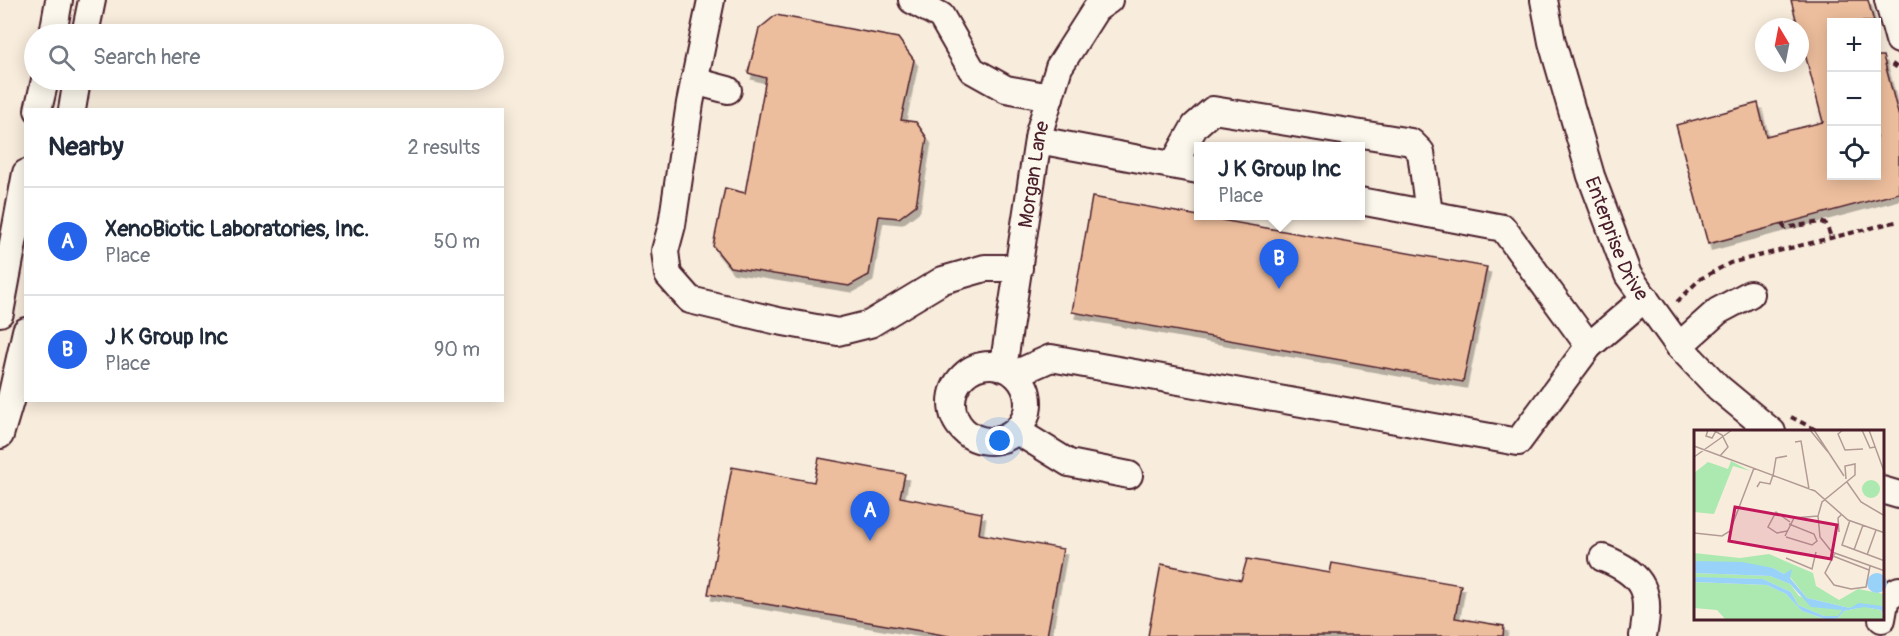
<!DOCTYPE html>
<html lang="en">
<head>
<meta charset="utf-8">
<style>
  body { margin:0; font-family:Pangolin,sans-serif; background:#f6f6f7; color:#1f2937 }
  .controls { position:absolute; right:18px; top:18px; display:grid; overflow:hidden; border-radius:0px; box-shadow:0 3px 15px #0003 }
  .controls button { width:54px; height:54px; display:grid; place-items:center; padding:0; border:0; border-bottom:2px solid #e0e1e3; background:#fff; color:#1f2937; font:30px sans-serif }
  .compass { position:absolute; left:1755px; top:18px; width:54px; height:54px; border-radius:50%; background:#fff; box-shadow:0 3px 15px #0003; rotate:350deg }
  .you { position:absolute; left:1000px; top:441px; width:21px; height:21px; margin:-15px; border:4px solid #fff; border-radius:50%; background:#1a73e8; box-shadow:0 0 0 9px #1a73e833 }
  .badge { display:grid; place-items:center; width:39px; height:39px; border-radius:50%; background:#2563eb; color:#fff; font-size:20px; font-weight:700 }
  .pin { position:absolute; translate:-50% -50px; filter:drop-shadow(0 2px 3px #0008) }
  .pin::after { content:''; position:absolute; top:32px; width:21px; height:18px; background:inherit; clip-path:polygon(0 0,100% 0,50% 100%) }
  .popup { position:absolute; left:1194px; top:142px; width:171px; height:78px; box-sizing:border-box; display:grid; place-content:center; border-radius:0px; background:#fff; filter:drop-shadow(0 2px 4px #0005); font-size:20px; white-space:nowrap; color:#747a83 }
  .popup b { font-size:22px; color:#1f2937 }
  .popup::after { content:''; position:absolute; left:50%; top:100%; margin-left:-12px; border:12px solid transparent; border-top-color:#fff }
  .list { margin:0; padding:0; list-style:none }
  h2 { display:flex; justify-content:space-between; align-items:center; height:78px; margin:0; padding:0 24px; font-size:26px }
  h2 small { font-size:20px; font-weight:400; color:#747a83 }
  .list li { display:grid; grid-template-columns:39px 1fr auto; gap:18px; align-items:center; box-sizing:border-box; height:108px; padding:0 24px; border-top:2px solid #e0e1e3 }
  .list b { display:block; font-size:22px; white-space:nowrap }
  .list p { margin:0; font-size:20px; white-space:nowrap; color:#747a83 }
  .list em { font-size:20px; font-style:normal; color:#747a83 }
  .icon { flex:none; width:33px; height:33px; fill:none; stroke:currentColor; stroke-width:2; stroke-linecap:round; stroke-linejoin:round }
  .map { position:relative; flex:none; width:1899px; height:636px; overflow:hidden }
  .search { position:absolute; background:#fff; box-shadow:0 3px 15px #0003; left:24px; top:24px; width:480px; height:66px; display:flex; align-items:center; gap:15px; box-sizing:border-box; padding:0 21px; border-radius:33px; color:#747a83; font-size:22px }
  .panel { position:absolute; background:#fff; box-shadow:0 3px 15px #0003; left:24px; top:108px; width:480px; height:294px; border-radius:0px }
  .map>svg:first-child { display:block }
  .building { fill:#edbe9d; stroke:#4a1f2b; stroke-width:1.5; filter:url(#shadow) }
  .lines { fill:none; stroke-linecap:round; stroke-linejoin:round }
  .minor-casing { stroke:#4a1f2b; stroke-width:30 }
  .path { stroke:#4a1f2b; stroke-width:4; stroke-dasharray:6 4.5; stroke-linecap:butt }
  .minor { stroke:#fbf7ec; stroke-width:26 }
  .labels { text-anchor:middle; stroke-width:5; stroke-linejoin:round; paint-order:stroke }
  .street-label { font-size:20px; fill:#4a1f2b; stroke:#fbf7ec }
  .inset-road { fill:none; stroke:#b29a95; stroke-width:1.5 }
  .view { fill:#c2185b; fill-opacity:0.15; stroke:#c2185b; stroke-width:3 }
  .inset-edge { fill:none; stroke:#4a1f2b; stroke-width:3 }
</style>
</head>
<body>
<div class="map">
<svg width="1899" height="636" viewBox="0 0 1899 636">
  <defs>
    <filter id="shadow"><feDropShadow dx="3.5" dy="6" stdDeviation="0" flood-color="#0004"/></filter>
  </defs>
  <rect width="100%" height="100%" fill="#f8ecdc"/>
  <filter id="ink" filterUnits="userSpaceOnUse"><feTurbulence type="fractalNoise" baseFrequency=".0167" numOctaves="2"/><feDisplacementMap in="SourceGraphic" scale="12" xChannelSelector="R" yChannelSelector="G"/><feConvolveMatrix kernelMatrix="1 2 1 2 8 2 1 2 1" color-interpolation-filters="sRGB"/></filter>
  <g filter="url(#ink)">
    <path class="building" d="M1791 0H1868L1874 22H1832V176H1876V56H1883L1899 117V193L1708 244 1676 125 1758 103 1766 136 1823 122 1800 35V27H1798Z
      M776 15 898 38 914 60 901 120 916 122 927 138 916 205 899 218 879 216 869 275 849 286 730 267 713 246 725 188 745 193 766 78 748 73 759 29Z
      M1092 197 1487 267 1463 382 1072 312Z
      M819 458 905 474 900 497 982 513 979 534 1063 549 1047 636H949L708 594 732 467 814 482Z
      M1247 559 1330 573 1332 563 1461 585 1455 618 1504 626 1503 636H1148L1161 564 1241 580Z"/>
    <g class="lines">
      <g class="minor-casing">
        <g id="minor">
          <path d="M711 0 690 103 672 225 665 251 668 275 690 300 778 321 838 332 870 324 943 280 985 268H1019"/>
          <path d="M912 0 941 16 972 70 1006 89 1050 97"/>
          <path id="s1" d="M1544 0 1552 42 1591 176 1628 275 1679 346 1719 388 1772 432"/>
          <path d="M1888 0 1899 40"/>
          <path d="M53 34 59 0"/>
          <path d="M85 34 92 0"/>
          <path d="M694 81 728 90"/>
          <path d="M38 110 45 80"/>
          <path d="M72 110 77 80"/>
          <path d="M1038 140 1198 170"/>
          <path d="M1173 165 1195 126 1213 110 1411 142 1421 152 1429 214"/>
          <path d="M0 313 26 173"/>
          <path d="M1589 346 1645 298"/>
          <path d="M1679 346 1718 311 1750 294"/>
          <circle cx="990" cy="403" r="38"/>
          <path id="s2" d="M1003 368 1039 133 1059 67 1096 9 1109 0"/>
          <path d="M1015 374 1051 358 1518 442 1589 346 1503 228 1360 201"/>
          <path d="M1017 431 1069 463 1129 475"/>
          <path d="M0 435 11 398 26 331"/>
          <path d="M1882 490 1899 495"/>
          <path d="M1603 558C1646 575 1651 593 1643 636"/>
          <path d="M1882 619 1886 597 1899 590"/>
        </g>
      </g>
      <path class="path" d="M1892 64 1899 69
        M1782 224 1785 228 1820 222 1826 224 1831 237
        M1677 302 1700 279 1730 263 1899 221
        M1791 417 1820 432"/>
      <use href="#minor" class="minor"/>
    </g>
  </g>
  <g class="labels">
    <g class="street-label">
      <text dy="7" stroke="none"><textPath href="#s2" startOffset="196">Morgan Lane</textPath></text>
      <text dy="7" stroke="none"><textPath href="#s1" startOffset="250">Enterprise Drive</textPath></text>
    </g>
  </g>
  <g transform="translate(1694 430)">
    <rect width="190" height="190" fill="#f8ecdc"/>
    <path d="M37 31 56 41 39 36 20 84 0 82V43L14 32 34 39ZM168 59a9 9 0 1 1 18 0a9 9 0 1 1-18 0ZM0 123 46 128 75 124 119 143 122 156 145 170 164 159 190 164V178H156L113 168 96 147 79 138 0 131ZM0 143 76 146 96 154 105 166 148 180 144 187 130 186 104 175 97 162 69 149 9 148 0 147ZM0 152 73 155 92 164 108 181 134 190 144 188 150 181 170 177 187 180 190 190H32L23 180 0 178Z" fill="#abe9b0"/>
    <path d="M0 131 48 132 79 138 90 144 98 139 96 148 113 168 156 178 165 173 188 176 190 178V186L187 180 170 177 150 181 144 188 134 190 108 181 92 164 73 155 0 152V147L69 149 97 162 104 175 130 186H144L148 180 117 177 96 154 76 146 0 143ZM173 153a10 10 0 1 1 20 0a10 10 0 1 1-20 0Z" fill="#99d2f8"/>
    <path class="inset-road" d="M14 0 12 6 18 8 22 1M19 0 28 5 34 17 26 26M116 0 134 22M120 0 150 46M149 0 144 4 151 20 169 19M168 0 176 18 181 17M175 0 191 44M101 12 107 11 115 59M0 16 121 61 154 90 191 103M0 27 38 0M79 46 82 28 93 26M152 49 151 36 161 34V45L128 72 124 86 126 107 138 122 191 141M153 52 167 72 191 86M63 57 66 52 76 54 79 45M156 90 148 115 191 131M93 101 83 103 74 97 82 82 96 92M145 102 144 88 148 84M0 103 28 106 36 101 60 38M91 106 100 88 124 86M92 107 118 115 123 111 120 104 95 94M160 120 169 95M141 123 131 143 140 155 157 159 172 157 176 136M173 125 182 100M139 126 175 140M92 128 118 139 122 122"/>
    <path class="view" d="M41 77 143 95 137 129 35 111Z"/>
    <rect width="190" height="190" class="inset-edge"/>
  </g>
</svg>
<div class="controls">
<button>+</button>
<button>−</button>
<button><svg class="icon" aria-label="locate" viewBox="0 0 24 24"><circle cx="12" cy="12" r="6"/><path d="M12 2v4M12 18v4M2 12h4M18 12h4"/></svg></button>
</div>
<svg class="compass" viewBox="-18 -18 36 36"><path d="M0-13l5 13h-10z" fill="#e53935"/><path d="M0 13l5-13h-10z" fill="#747a83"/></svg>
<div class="you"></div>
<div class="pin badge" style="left:870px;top:541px">A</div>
<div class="pin badge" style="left:1279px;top:289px">B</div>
<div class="popup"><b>J K Group Inc</b>Place</div>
<div class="search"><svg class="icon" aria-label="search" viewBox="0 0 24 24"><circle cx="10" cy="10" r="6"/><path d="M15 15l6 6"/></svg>Search here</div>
<section class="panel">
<h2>Nearby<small>2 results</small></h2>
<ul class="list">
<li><span class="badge">A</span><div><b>XenoBiotic Laboratories, Inc.</b><p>Place</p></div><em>50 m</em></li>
<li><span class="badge">B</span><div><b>J K Group Inc</b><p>Place</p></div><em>90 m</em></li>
</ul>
</section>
</div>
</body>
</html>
